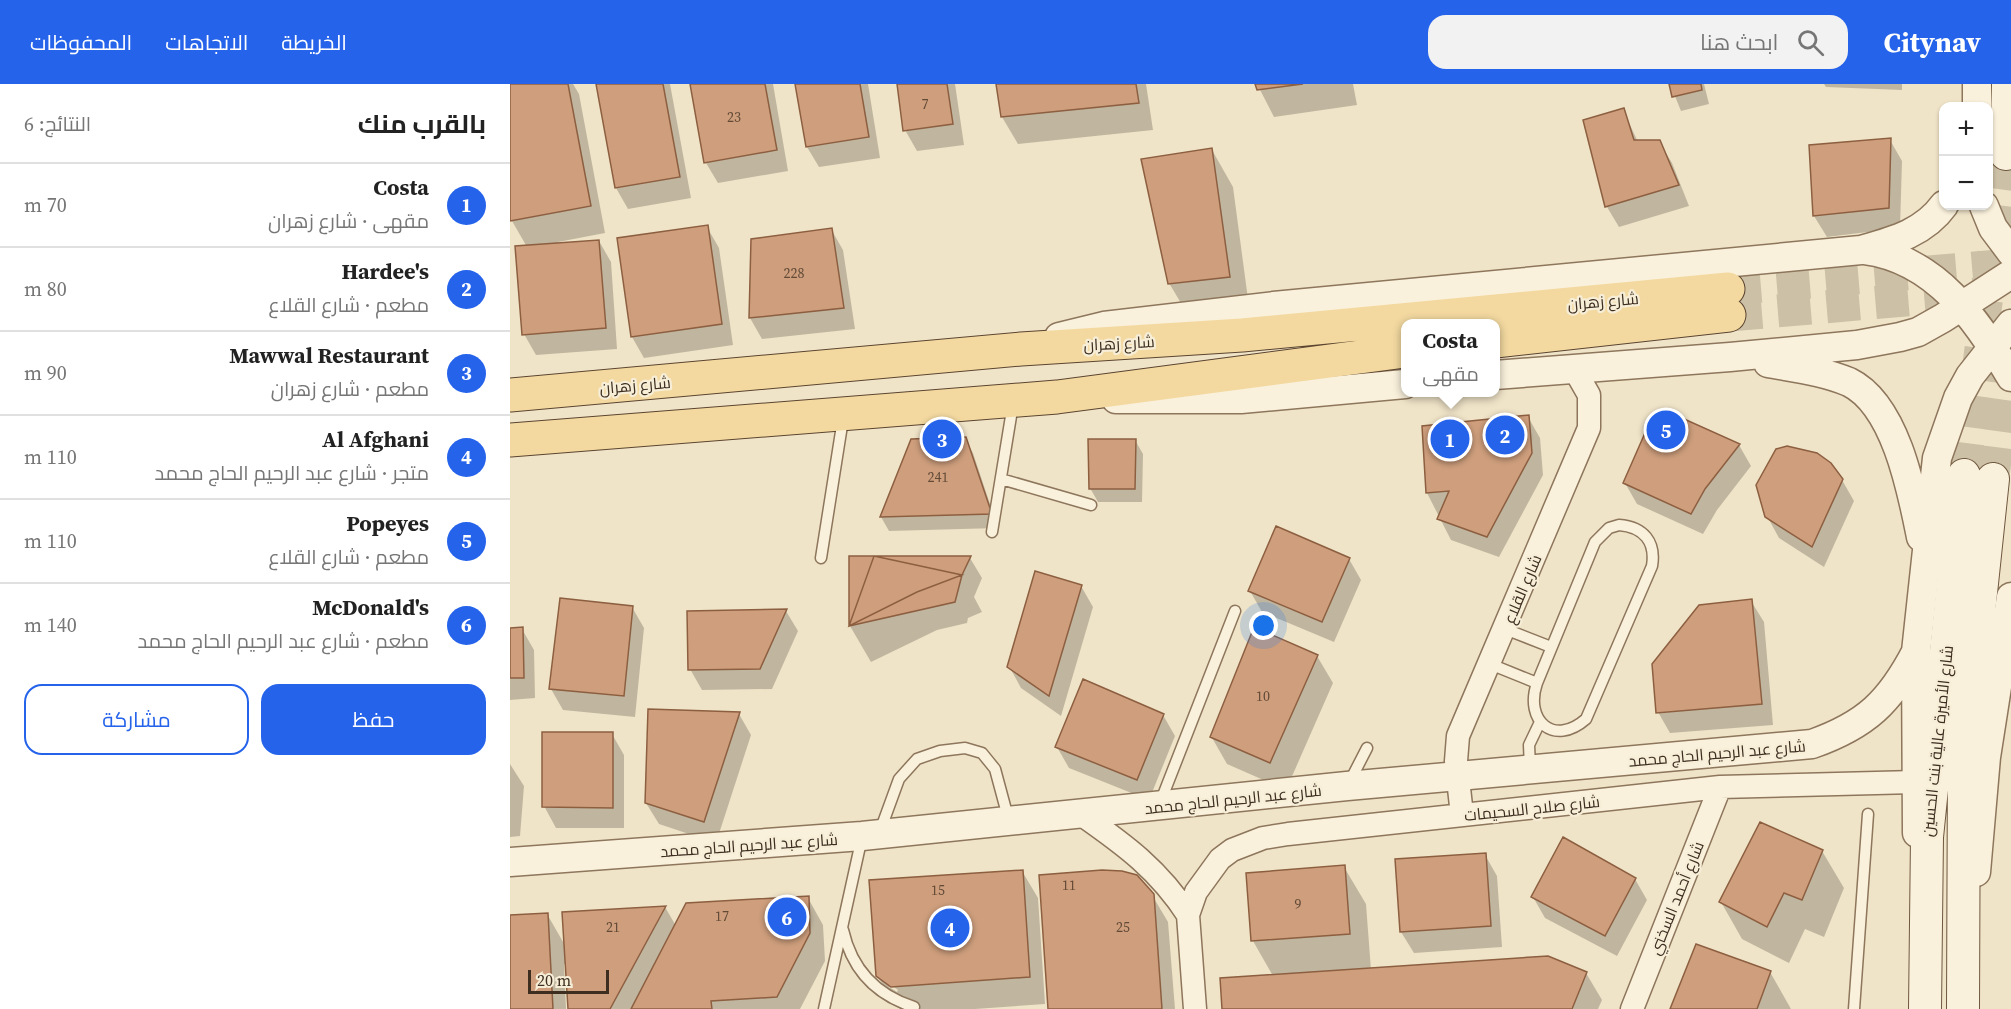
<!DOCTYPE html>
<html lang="ar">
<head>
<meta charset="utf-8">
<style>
  body { margin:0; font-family:"Source Serif 4",Cairo,serif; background:#f2f2f2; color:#222; direction:rtl }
  .controls { position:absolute; right:18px; top:18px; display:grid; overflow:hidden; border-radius:12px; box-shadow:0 2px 4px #0004 }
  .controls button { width:54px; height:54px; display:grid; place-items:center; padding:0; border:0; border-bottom:2px solid #e0e0e0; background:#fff; color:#222; font:30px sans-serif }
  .scale { position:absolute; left:18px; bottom:15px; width:81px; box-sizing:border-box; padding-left:6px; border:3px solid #3d2e20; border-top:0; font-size:16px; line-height:21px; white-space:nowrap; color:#3d2e20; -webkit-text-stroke:4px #f7eed8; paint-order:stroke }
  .you { position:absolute; left:754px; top:542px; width:21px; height:21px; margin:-15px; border:4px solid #fff; border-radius:50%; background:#1a73e8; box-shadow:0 0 0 9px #1a73e833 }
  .badge { display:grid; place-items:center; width:39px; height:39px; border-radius:50%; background:#2563eb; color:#fff; font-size:20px; font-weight:700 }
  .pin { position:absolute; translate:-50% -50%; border:3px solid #fff; box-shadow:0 2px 6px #0006 }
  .popup { position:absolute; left:891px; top:235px; width:99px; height:78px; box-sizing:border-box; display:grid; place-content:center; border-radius:12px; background:#fff; filter:drop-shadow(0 2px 4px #0005); font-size:20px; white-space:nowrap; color:#767676 }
  .popup b { font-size:22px; color:#222 }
  .popup::after { content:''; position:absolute; left:50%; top:100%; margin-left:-12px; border:12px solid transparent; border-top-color:#fff }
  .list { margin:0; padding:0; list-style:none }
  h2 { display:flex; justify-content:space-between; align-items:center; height:78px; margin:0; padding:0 24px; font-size:26px }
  h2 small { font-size:20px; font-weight:400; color:#767676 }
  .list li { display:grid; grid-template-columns:39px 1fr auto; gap:18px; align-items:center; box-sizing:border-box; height:84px; padding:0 24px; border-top:2px solid #e0e0e0 }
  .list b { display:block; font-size:22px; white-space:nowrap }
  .list p { margin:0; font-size:20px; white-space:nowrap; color:#767676 }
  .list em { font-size:20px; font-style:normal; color:#767676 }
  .actions { display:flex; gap:12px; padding:18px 24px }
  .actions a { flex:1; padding:14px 0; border:2px solid #2563eb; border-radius:18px; text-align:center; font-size:21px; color:#2563eb }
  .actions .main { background:#2563eb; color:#fff }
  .icon { flex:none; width:33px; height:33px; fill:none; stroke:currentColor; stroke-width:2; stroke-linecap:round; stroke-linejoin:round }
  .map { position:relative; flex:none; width:1501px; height:925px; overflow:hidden; direction:ltr }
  header { display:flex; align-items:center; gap:36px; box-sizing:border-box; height:84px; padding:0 30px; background:#2563eb; color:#fff }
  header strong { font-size:28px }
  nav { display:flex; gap:33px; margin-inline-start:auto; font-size:21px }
  .search { width:420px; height:54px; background:#f2f2f2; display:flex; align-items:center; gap:15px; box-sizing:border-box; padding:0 21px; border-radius:18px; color:#767676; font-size:22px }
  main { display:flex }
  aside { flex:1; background:#fff }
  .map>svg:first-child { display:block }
  .shadow { fill:#0003; fill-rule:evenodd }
  .building { fill:#cf9f7d; stroke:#8d5f41; stroke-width:1.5 }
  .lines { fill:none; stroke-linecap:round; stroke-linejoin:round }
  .secondary-tunnel { stroke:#ccc0a6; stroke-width:32; stroke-dasharray:32 16; stroke-linecap:butt }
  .primary-tunnel { stroke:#ccc0a6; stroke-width:33; stroke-dasharray:33 16; stroke-linecap:butt }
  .service-casing { stroke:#8d765c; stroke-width:13 }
  .minor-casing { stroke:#8d765c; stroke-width:25 }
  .tertiary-casing { stroke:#8d765c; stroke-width:31 }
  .secondary-casing { stroke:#6f573f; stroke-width:34 }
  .primary-casing { stroke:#5b4430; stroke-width:35 }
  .service { stroke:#faf1dc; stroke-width:10 }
  .minor { stroke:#faf1dc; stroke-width:22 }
  .tertiary { stroke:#faf1dc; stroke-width:28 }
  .secondary { stroke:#faf1dc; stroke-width:32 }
  .primary { stroke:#f3d9a0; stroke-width:33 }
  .labels { text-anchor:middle; stroke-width:4.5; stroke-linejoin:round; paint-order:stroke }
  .number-label { font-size:14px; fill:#624a37 }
  .street-label { font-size:16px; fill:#3d2e20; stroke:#f7eed8 }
</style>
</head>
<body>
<header>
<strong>Citynav</strong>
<div class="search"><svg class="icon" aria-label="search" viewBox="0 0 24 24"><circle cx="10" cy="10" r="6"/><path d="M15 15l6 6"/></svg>ابحث هنا</div>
<nav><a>الخريطة</a><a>الاتجاهات</a><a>المحفوظات</a></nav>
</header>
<main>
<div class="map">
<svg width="1501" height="925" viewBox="0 0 1501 925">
  <rect width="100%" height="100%" fill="#f0e4c8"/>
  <path class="shadow" d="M0 0H63L69 10 95 149 48 158V160L89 157 101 178 107 265 26 271 14 250 17 163 2 137 0 128Z
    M87 0H160L181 114 118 125 106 104Z
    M181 0H263L278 87 208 99 196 79Z
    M287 0H358L370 74 309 83 297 63Z
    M388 0H445L454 61 407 67 395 46Z
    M488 0H636L643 46 508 60 492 33Z
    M747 0H843L847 21 764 33Z
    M1160 0H1194L1199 20 1171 27Z
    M1314 0H1392V6L1316 3Z
    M1113 26 1128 58H1149L1162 79 1179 122 1109 143 1097 123 1075 37Z
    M1380 56 1392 77 1390 144 1317 153 1304 132Z
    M702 66 723 103 740 230 681 236 659 199Z
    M197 143 209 164 223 261 134 274 122 253Z
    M321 145 333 166 345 245 252 255 240 234 243 156Z
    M1018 333 1030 354 1033 391 989 473 941 456 917 409Z
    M1142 354 1229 361 1241 382 1207 426 1193 450 1127 420 1115 399Z
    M455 355 463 369 488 444 379 447 371 433 402 357Z
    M625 356 633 370 632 418H588L580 404Z
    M1332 396 1344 417 1314 483 1269 454 1257 432Z
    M340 474H460L472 494 464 513 472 528 458 534 457 539 427 546 361 578 340 542Z
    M839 475 851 496 824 558 752 528 740 507Z
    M571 502 583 523 551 632 511 604 499 582Z
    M1241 517 1254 538 1263 641 1160 649 1148 628Z
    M122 523 134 544 125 633 53 626 41 605Z
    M276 527 288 547 262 605 192 606 180 585Z
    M12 545 24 566 25 614 0 616V546Z
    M807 572 823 599 776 706 717 680 701 652Z
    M229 630 241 651 206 759 149 740 136 719Z
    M653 631 665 652 639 716 559 684 547 663Z
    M102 650 114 671V744H46L34 722Z
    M0 680 14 702 10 752 0 753Z
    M1312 767 1334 804 1314 853 1295 845 1279 879 1232 855 1211 818Z
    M975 771 987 792 992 863 904 869 891 848 886 777Z
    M834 783 856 820 861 886 1076 889 1092 916 1088 925H714L763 892 743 857 737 791Z
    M512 787 528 814 535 920 465 925H392L383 919 367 891ZM379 899 388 906 387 908 379 903Z
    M1125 795 1137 816 1107 872 1035 834 1023 813Z
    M642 811 658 838 665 925H540Z
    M298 814 313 841 315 877 290 925H60L57 880H54L56 925H0V832L37 830 56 863 155 823 166 842Z
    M1260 888 1281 925H1162Z"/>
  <path class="building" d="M0 0H58L81 122 0 137Z
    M86 0H153L170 93 105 104Z
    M180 0H255L267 66 194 79Z
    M285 0H350L359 53 296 63Z
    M387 0H437L443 40 393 47Z
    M486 0H626L629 19 491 33Z
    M745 0H793L747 6Z
    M1159 0H1191L1192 6 1162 13Z
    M1114 24 1124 56H1150L1169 101 1095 123 1073 36Z
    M1381 54 1379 124 1303 132 1299 61Z
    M702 64 720 193 658 200 631 75Z
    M198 141 212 240 121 253 107 154Z
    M322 144 334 224 239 234 241 155Z
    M89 156 96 244 12 251 5 162Z
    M1154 326 1230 360 1195 405 1181 430 1113 399 1135 349 1142 352Z
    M1019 331 1022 369 977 453 927 435 939 407 916 409 912 342Z
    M456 353 482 430 370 433 401 355Z
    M578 355H626L625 405H579Z
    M1277 362 1307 369 1321 379 1333 395 1302 463 1255 433 1246 401 1266 365Z
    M766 442 840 474 812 538 738 507Z
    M339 472H461L452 491 445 518 339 542Z
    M364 472 452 491 407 508 339 542Z
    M525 487 572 501 539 612 497 583Z
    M50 514 123 522 114 612 39 605Z
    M1242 515 1252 620 1146 629 1142 580 1189 521Z
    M277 525 250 585 178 586 177 527Z
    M13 543 14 594H0V544Z
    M744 543 808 571 760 679 700 653Z
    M573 595 654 630 627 696 545 663Z
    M138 625 230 628 194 738 135 719Z
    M32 648H103V724L32 723Z
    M1250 738 1313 766 1292 816 1274 809 1257 843 1209 818Z
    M1053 753 1126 794 1095 852 1021 813Z
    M976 769 981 842 890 848 885 775Z
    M835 781 840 850 741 857 736 789Z
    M513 786 520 893 381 903 366 892 359 796Z
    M592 786 612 787 627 791 644 810 652 925H538L529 791Z
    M299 812 300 849 267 913 201 917 202 925H121L176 819Z
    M156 822 100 925H58L52 828Z
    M38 829 43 925H0V831Z
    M1186 860 1261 887 1247 925H1160Z
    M1038 872 1077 888 1062 925H712L710 894Z"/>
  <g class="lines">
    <path class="secondary-tunnel" d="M1454 391 1496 70
      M1483 395 1501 259"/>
    <path class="primary-tunnel" d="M1218 205 1501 181
      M1219 231 1466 210"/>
    <g class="service-casing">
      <path id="service" d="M491 395 581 421
        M1109 441C1134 443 1146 458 1142 482L1076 635C1044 663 1014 637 1027 599L1085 458 1099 444Z
        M482 448 503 320
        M311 474 333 335
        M995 545 1041 563
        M980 580 1027 599
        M1020 683 1019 661 1030 638
        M839 699 857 664
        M650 719 725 527
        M370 747 389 695 407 675 430 667 455 664 472 669 485 685 499 737
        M333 846C342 886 366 911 404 923
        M314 925 352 753
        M1344 925 1358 730"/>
    </g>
    <g class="minor-casing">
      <path id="minor" d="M572 731C615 761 649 786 678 831
        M952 731 946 677 948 652 1079 344V311L1063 283
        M685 925 678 831 686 808 710 775 722 766 753 754 778 750 1210 703 1405 698
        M1122 925 1210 703"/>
    </g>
    <g class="tertiary-casing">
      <path id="tertiary" d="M1467 22V0
        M1474 122 1483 144 1501 168
        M1355 166C1426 175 1467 236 1501 293
        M549 253 594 242 764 222 1351 166C1383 157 1414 149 1434 121
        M1258 279C1285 284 1313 287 1339 298 1386 321 1402 408 1411 453
        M985 291 1220 273 1347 261 1390 253 1408 248 1433 234 1501 190
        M606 315H731L895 300
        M1407 749 1406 568 1427 374 1448 314 1460 292 1501 240
        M0 778 352 752 837 702 1302 660C1356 641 1380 618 1406 568
        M1466 788 1476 673 1501 513"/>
    </g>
    <g class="secondary-casing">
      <path id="secondary" d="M1496 70 1498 0
        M1415 925 1417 753 1454 391
        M1453 925 1454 670 1483 395"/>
    </g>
    <g class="primary-casing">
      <path id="primary" d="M985 257 1219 231
        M0 311 511 265 732 251 1218 205
        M0 356 547 313 895 267"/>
    </g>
    <use href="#service" class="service"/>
    <use href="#minor" class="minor"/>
    <use href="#tertiary" class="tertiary"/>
    <use href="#secondary" class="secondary"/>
    <use href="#primary" class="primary"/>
  </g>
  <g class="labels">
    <g class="number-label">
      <text x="415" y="25">7</text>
      <text x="224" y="38">23</text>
      <text x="284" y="194">228</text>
      <text x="428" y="398">241</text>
      <text x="753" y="617">10</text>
      <text x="559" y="806">11</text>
      <text x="428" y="811">15</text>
      <text x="788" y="825">9</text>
      <text x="212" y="837">17</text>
      <text x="103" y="848">21</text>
      <text x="613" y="848">25</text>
    </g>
    <g class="street-label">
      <text transform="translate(1093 217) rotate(-5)" y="6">شارع زهران</text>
      <text transform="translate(609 259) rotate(-3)" y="6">شارع زهران</text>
      <text transform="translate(125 301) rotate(-5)" y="6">شارع زهران</text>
      <text transform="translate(1012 505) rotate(-67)" y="6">شارع القلاع</text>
      <text transform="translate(1427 657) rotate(-84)" y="6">شارع الأميرة عالية بنت الحسين</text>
      <text transform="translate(1207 669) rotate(-5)" y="6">شارع عبد الرحيم الحاج محمد</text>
      <text transform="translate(723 715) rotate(-6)" y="6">شارع عبد الرحيم الحاج محمد</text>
      <text transform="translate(1022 724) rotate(-6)" y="6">شارع صلاح السحيمات</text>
      <text transform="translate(239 761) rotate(-4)" y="6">شارع عبد الرحيم الحاج محمد</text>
      <text transform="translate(1166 814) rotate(-68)" y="6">شارع أحمد السخني</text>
    </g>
  </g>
</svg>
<div class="controls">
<button>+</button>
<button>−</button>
</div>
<div class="scale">20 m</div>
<div class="you"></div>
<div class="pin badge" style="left:940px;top:355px">1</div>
<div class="popup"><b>Costa</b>مقهى</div>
<div class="pin badge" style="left:995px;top:351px">2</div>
<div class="pin badge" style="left:432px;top:355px">3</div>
<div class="pin badge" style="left:440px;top:844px">4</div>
<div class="pin badge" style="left:1156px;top:346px">5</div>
<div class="pin badge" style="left:277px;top:833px">6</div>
</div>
<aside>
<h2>بالقرب منك<small>النتائج: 6</small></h2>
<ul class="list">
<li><span class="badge">1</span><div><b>Costa</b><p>مقهى · شارع زهران</p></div><em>70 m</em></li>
<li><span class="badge">2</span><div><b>Hardee's</b><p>مطعم · شارع القلاع</p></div><em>80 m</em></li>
<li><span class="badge">3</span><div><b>Mawwal Restaurant</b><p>مطعم · شارع زهران</p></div><em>90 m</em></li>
<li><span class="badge">4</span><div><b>Al Afghani</b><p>متجر · شارع عبد الرحيم الحاج محمد</p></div><em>110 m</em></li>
<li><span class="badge">5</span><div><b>Popeyes</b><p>مطعم · شارع القلاع</p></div><em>110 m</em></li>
<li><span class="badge">6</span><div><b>McDonald's</b><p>مطعم · شارع عبد الرحيم الحاج محمد</p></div><em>140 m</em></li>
</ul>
<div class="actions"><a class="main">حفظ</a><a>مشاركة</a></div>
</aside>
</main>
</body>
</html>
